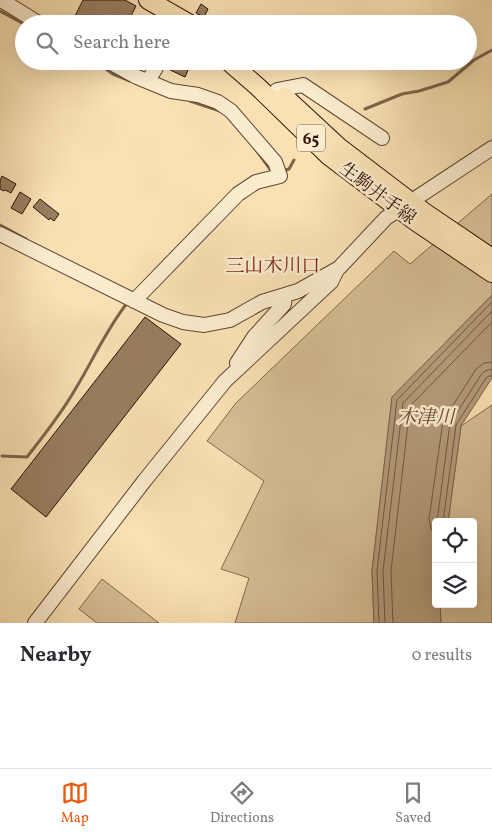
<!DOCTYPE html>
<html lang="en">
<head>
<meta charset="utf-8">
<style>
  body { margin:0; font-family:Vollkorn,"Noto Serif JP",serif; background:#f7f7f7; color:#2b2b33 }
  .controls { position:absolute; right:15px; bottom:15px; display:grid; overflow:hidden; border-radius:5px; box-shadow:0 5px 20px #0002 }
  .controls button { width:45px; height:45px; display:grid; place-items:center; padding:0; border:0; border-bottom:1px solid #e1e1e2; background:#fff; color:#2b2b33; font:25px sans-serif }
  .list { margin:0; padding:0; list-style:none }
  h2 { display:flex; justify-content:space-between; align-items:center; height:65px; margin:0; padding:0 20px; font-size:21px }
  h2 small { font-size:16px; font-weight:400; color:#7c7c81 }
  .icon { flex:none; width:28px; height:28px; fill:none; stroke:currentColor; stroke-width:2; stroke-linecap:round; stroke-linejoin:round }
  .map { position:relative; flex:none; width:492px; height:623px; overflow:hidden }
  .search { position:absolute; background:#fff; box-shadow:0 5px 20px #0002; left:15px; right:15px; top:15px; height:55px; display:flex; align-items:center; gap:12px; box-sizing:border-box; padding:0 18px; border-radius:28px; color:#7c7c81; font-size:19px }
  .sheet { height:145px; background:#fff }
  nav { display:flex; justify-content:space-around; align-items:center; box-sizing:border-box; height:70px; border-top:1px solid #e1e1e2; background:#fff; font-size:14px; color:#7c7c81 }
  nav a { display:grid; justify-items:center; gap:2px }
  nav .on { color:#ea580c }
  .map>svg:first-child { display:block }
  .green { fill:#d6be96; stroke:#82684e }
  .water { fill:#b49a79; stroke:#7e634b }
  .lines { fill:none; stroke-linecap:round; stroke-linejoin:round }
  .shore { stroke:#715640; stroke-width:1 }
  .stream { stroke:#7e634b; stroke-width:3 }
  .building { fill:#987d60; stroke:#2e1107 }
  .minor-casing { stroke:#614532; stroke-width:16 }
  .major-casing { stroke:#2e1107; stroke-width:20 }
  .minor { stroke:#fbecce; stroke-width:14 }
  .major { stroke:#f9e1b3; stroke-width:18 }
  .labels { text-anchor:middle; stroke-width:5; stroke-linejoin:round; paint-order:stroke }
  .shield { fill:#fbecce; stroke:#6c5343; stroke-width:1 }
  .shield-label { font-size:16px; font-weight:bold; fill:#2e1107 }
  .street-label { font-size:18px; fill:#2e1107; stroke:#fbecce }
  .neighbourhood-label { font-size:19px; fill:#7a1f14; stroke:#fbecce }
  .water-label { font-size:19px; font-style:italic; fill:#644835; stroke:#fbecce }
</style>
</head>
<body>
<div class="map">
<svg width="492" height="623" viewBox="0 0 492 623">
  <rect width="100%" height="100%" fill="#f9e1b3"/>
  <filter id="stains"><feTurbulence type="fractalNoise" baseFrequency=".004" numOctaves="4"/><feColorMatrix values="0 0 0 0 .2 0 0 0 0 .09 0 0 0 0 .02 0 0 0 .5 -.17"/></filter>
  <radialGradient id="worn" r=".72"><stop offset=".6" stop-color="#630" stop-opacity="0"/><stop offset="1" stop-color="#630" stop-opacity=".3"/></radialGradient>
  <path class="green" d="M492 194V295L392 397 372 571 374 623H235L249 578 221 569 264 481 207 441 236 403 394 251 410 264Z
    M492 405V623H441L440 604H473V522H448L461 426Z
    M102 579 159 623H97L79 609Z"/>
  <path class="water" d="M492 295V378L461 426 448 522H436V604H440L441 623H374L372 571 392 397Z"/>
  <g class="lines">
    <path class="shore" d="M437 522 450 423 481 375 485 371 492 369
      M443 522 456 425 486 378 489 376H492
      M436 535 431 529 429 519 443 421 476 369 484 363 492 362
      M379 623 377 571 397 400 492 302
      M385 623 383 571 403 403 492 311
      M393 623 391 571 410 406 492 322"/>
    <path class="stream" d="M0 11 24 24
      M94 61 113 74 130 81
      M190 101 220 111
      M365 109 402 94 419 91 448 82 474 60 492 50
      M253 146 273 173
      M283 171 289 169 294 160
      M0 225 26 239
      M2 456 27 457C44 435 62 413 76 388 93 360 107 328 128 302"/>
  </g>
  <path class="building" d="M83 0H125L136 6 127 24H71Z
    M201 4 208 9 204 17 196 13Z
    M164 61H192L185 77 162 66Z
    M2 176 16 184 11 193 5 190 4 191 0 189V180Z
    M20 192 31 199 22 214 11 208Z
    M40 199 59 214 54 221 50 218 49 220 33 207Z
    M145 317 181 344 46 517 11 489Z"/>
  <g class="lines">
    <g class="minor-casing">
      <path id="minor" d="M1 0 40 24
        M108 61 137 77 171 91 198 95 218 102 231 111 275 162 280 176 256 182 238 194 134 301
        M148 81 160 61
        M277 90 303 85 382 138
        M0 234 163 315 183 322 204 325 230 320 262 302 298 291 339 268 386 218 492 148
        M237 363 254 337 284 304 285 295
        M35 623 145 480 225 381 331 282 337 270"/>
    </g>
    <g class="major-casing">
      <path id="major" d="M148 0 190 24
        M228 61 258 87 329 156 415 221 492 273
        M285 97 340 148 424 212 492 258"/>
    </g>
    <use href="#minor" class="minor"/>
    <use href="#major" class="major"/>
  </g>
  <g class="labels">
    <rect class="shield" x="297" y="124.5" width="28" height="27" rx="4"/>
    <g class="shield-label">
      <text x="311" y="144">65</text>
    </g>
    <g class="street-label">
      <text transform="translate(378 193) rotate(37)" y="6">生駒井手線</text>
    </g>
    <g class="neighbourhood-label">
      <text x="273" y="272">三山木川口</text>
    </g>
    <g class="water-label">
      <text x="426" y="423">木津川</text>
    </g>
  </g>
  <rect width="100%" height="100%" filter="url(#stains)"/>
  <rect width="100%" height="100%" fill="url(#worn)"/>
</svg>
<div class="controls">
<button><svg class="icon" aria-label="locate" viewBox="0 0 24 24"><circle cx="12" cy="12" r="6"/><path d="M12 2v4M12 18v4M2 12h4M18 12h4"/></svg></button>
<button><svg class="icon" aria-label="layers" viewBox="0 0 24 24"><path d="M12 4l9 5-9 5-9-5zM3 14l9 5 9-5"/></svg></button>
</div>
<div class="search"><svg class="icon" aria-label="search" viewBox="0 0 24 24"><circle cx="10" cy="10" r="6"/><path d="M15 15l6 6"/></svg>Search here</div>
</div>
<section class="sheet">
<h2>Nearby<small>0 results</small></h2>
<ul class="list">
</ul>
</section>
<nav>
<a class="on"><svg class="icon" aria-label="map" viewBox="0 0 24 24"><path d="M3 6l6-2 6 2 6-2v14l-6 2-6-2-6 2zM9 4v14M15 6v14"/></svg>Map</a>
<a><svg class="icon" aria-label="directions" viewBox="0 0 24 24"><path d="M12 3l9 9-9 9-9-9zM9 14v-3h6M13 9l2 2-2 2"/></svg>Directions</a>
<a><svg class="icon" aria-label="saved" viewBox="0 0 24 24"><path d="M7 4h10v16l-5-4-5 4z"/></svg>Saved</a>
</nav>
</body>
</html>
